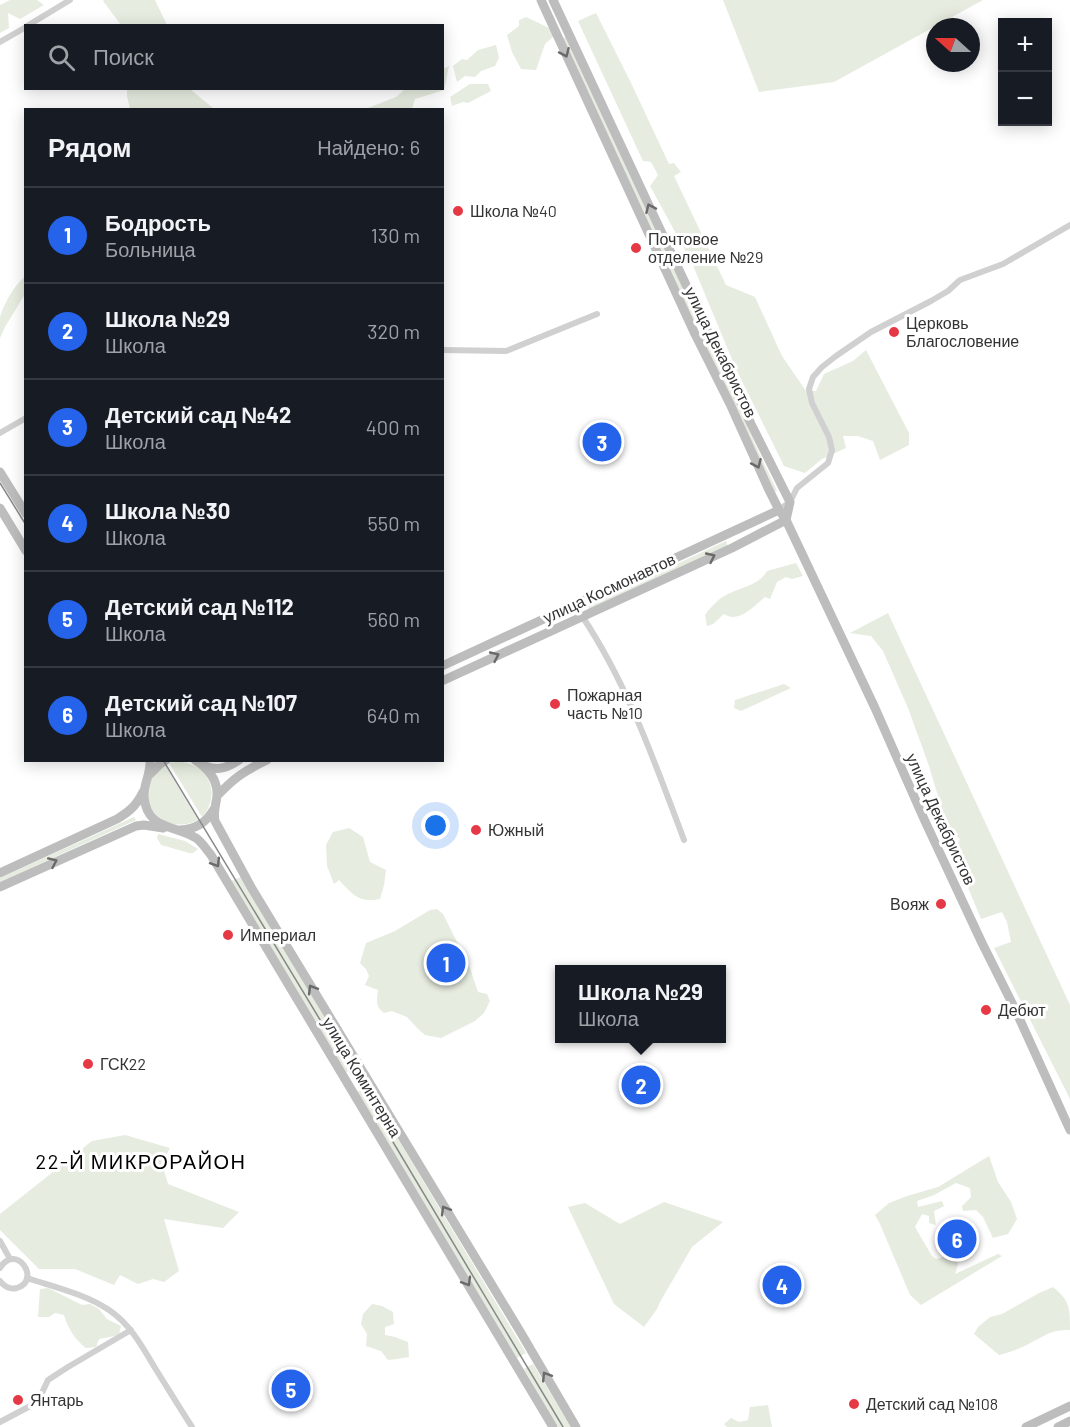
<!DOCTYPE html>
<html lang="ru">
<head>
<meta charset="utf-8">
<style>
  body { margin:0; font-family:Barlow,sans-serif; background:#242831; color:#f1f3f6 }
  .controls { position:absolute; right:18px; top:18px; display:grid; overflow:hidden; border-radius:0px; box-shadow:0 3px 15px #0003 }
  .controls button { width:54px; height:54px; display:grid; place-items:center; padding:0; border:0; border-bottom:2px solid #363941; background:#171b24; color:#f1f3f6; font:30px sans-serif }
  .compass { position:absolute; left:926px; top:18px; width:54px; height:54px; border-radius:50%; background:#171b24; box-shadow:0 3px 15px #0003; rotate:291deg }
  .you { position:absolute; left:436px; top:826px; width:21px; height:21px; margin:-15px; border:4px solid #fff; border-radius:50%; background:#1a73e8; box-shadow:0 0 0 9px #1a73e833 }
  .badge { display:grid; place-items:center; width:39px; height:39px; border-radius:50%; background:#2563eb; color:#fff; font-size:20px; font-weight:700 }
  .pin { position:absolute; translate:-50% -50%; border:3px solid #fff; box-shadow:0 2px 6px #0006 }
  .popup { position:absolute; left:555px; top:965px; width:171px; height:78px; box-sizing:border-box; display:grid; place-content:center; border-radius:0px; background:#171b24; filter:drop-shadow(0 2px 4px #0005); font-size:20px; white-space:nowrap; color:#9ea1a6 }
  .popup b { font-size:22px; color:#f1f3f6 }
  .popup::after { content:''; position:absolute; left:50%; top:100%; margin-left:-12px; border:12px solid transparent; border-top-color:#171b24 }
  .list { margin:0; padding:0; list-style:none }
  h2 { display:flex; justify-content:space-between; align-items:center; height:78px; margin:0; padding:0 24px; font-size:26px }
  h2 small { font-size:20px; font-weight:400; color:#9ea1a6 }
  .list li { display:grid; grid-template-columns:39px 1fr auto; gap:18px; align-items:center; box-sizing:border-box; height:96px; padding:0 24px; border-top:2px solid #363941 }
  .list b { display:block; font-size:22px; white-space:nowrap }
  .list p { margin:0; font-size:20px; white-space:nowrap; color:#9ea1a6 }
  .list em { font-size:20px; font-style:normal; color:#9ea1a6 }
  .icon { flex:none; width:33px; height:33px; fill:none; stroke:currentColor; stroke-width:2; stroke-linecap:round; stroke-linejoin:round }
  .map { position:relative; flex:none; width:1070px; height:1427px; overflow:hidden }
  .search { position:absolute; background:#171b24; box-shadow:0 3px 15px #0003; left:24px; top:24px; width:420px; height:66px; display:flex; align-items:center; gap:15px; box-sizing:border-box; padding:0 21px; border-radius:0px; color:#9ea1a6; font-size:22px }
  .panel { position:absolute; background:#171b24; box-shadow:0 3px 15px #0003; left:24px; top:108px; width:420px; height:654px; border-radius:0px }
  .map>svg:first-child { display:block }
  .green { fill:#e6ecdf }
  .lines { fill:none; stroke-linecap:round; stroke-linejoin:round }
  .street { stroke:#d0d0d0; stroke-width:6 }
  .secondary { stroke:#bdbdbd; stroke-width:9 }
  .tram { stroke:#888; stroke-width:1.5 }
  .oneway { stroke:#6a6a6a }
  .poi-dot { fill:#e63946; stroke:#fff; stroke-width:2 }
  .labels { text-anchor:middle; stroke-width:6; stroke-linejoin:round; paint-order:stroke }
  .poi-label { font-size:16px; fill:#333; stroke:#fff; text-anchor:start }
  .street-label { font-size:16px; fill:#333; stroke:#fff }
  .quarter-label { font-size:20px; letter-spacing:1.5px; fill:#000; stroke:#fff }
</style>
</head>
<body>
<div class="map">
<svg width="1070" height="1427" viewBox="0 0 1070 1427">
  <rect width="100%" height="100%" fill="#fff"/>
  <path class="green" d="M10 0H37L44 5 20 19 8 13 9 28 0 33V5Z
    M104 0H155L167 25H121L103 1Z
    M723 0H983L834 82 759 92Z
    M596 13 632 85 669 164 674 163 681 172 674 176 726 285 755 297 782 356 806 391H816L824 374 853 361 866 350 909 433V445L880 460 873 441 858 436H843L846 448 822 459 805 473 784 466 736 369 692 263 650 186 658 175 651 162 643 161 578 21Z
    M526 17 549 28 554 36 545 44 536 70 521 69 512 52 507 35 519 26V20Z
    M566 37 700 324 696 326 563 38Z
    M496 45 499 58 495 66 481 71 475 77 465 76 457 82 453 66 462 59 467 60 478 50Z
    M449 66 444 90 415 99 412 109H368V108L396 97 405 89 442 88 443 69Z
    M470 84H488L491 91 468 103 463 102 452 106 450 97Z
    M127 89H190L214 109H130L127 96Z
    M25 277V294L5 327 0 338C0 332 0 325 0 318 2 307 16 282 25 277Z
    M705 336 777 491 774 492 702 338Z
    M726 541 728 546 589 610 587 606Z
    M796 563 803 576 792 579 786 577 777 582 770 599 765 597C754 606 739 624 724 614L713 624 707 626 705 615C711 607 717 600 726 595 739 588 760 585 767 571Z
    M888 613 1070 1005V1099L994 948 1011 942 1007 922 1002 912 981 919 967 885 971 871 956 847 960 839 942 826V809L928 763 908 708 883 651 871 636 850 633Z
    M784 684 791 688 741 711 734 708 735 700Z
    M179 762C209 763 222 795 202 817L169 763Z
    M165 765 198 820C166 837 133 803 154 775 157 771 162 768 165 765Z
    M134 817 136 820 0 882V878Z
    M349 828 363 837 370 862 386 870 384 885 380 899C359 903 353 895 339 880L334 884 327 866 326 845 333 832Z
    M158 834 185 841 198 849 193 853H189L165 846 161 845 157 838Z
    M241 877 355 1068 345 1073 231 881Z
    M437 909 443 914 470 968 478 992 487 994 490 1001 484 1013 475 1021 441 1038 425 1035 418 1029 407 1017 392 1011 384 1013C375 1007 377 1000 378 990L365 985 369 976 366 969 360 963 366 943 395 931 430 910Z
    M367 1087 526 1353 517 1358 357 1092Z
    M125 1135 170 1148 162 1163 168 1184 239 1212 223 1228 164 1219 179 1271 164 1282 153 1279 138 1284 120 1275 114 1285 75 1269H39L0 1230V1214L92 1141Z
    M989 1156 998 1182 1011 1202 1017 1219 1008 1234 993 1238 983 1217 976 1210 963 1211 962 1206 971 1197 970 1188 956 1183 934 1195 917 1201 918 1207 942 1201 944 1206 934 1211 936 1225 929 1223V1216L922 1214 915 1227 932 1256 936 1259 943 1257C937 1246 933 1242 942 1232L958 1264 955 1274 998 1254 1002 1256 921 1305 910 1295 880 1224 875 1215 889 1203 907 1196 938 1187Z
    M664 1202 723 1222 692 1247 660 1302 657 1309 644 1327 614 1304 568 1207 585 1203 620 1224Z
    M1053 1287C1070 1301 1070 1307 1070 1330 1051 1330 1048 1334 1032 1342 1022 1348 1011 1352 999 1355L974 1334 978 1327 990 1317 1002 1314 1039 1293Z
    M48 1288 82 1305 90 1304 99 1309 107 1319 121 1326 119 1335 99 1339 96 1347 86 1348C76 1341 67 1327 64 1315L55 1313 49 1317H38L40 1289Z
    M372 1304 382 1306 393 1312 394 1324 385 1327V1335L395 1337 408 1342 409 1357 397 1359 388 1360 381 1351 366 1346 367 1334 361 1324 363 1314Z
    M533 1364 571 1427H558L524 1369Z
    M768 1405 772 1427H727L724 1424 731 1418 739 1422 748 1420 750 1407Z"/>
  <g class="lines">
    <path class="street" d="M27 26 70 0
      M0 42 26 27
      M442 350 506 351 597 314
      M0 433 26 418
      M779 510 790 502 797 488 828 463 832 450 829 437 812 403 809 389 813 377 822 367 836 356 871 332 931 301 948 291 960 280 1003 264 1070 225
      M582 616C628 685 655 763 684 840
      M0 1241 10 1259
      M0 1268C16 1242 42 1280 17 1288 9 1290 4 1286 0 1281
      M27 1278C54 1287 85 1294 109 1310 130 1324 142 1346 155 1368 167 1387 179 1407 192 1427
      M0 1422 36 1403 40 1397 48 1380 68 1367 131 1330"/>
    <path class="secondary" d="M541 0 695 334 730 404 768 488 779 510 786 520 875 708 924 819 982 943 1015 1009 1070 1130
      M553 0 751 424 790 502 786 520
      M0 472 26 514
      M0 508 26 551
      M442 666 779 510
      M442 681 732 548 786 520
      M150 760C151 775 143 784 144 797 147 830 175 825 196 838 202 842 206 849 211 855L553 1427
      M195 760C209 769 218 780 217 796 216 805 213 811 215 821L251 887 521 1333 576 1427
      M205 766C218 771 227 768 239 760
      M150 774 160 764 166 760
      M217 796C234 778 244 771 267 760
      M180 830C196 829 206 823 214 809
      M0 873 117 819C130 811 136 806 143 792
      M0 887 136 826 144 825 163 828
      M1026 1427 1070 1406
      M1058 1427 1070 1421"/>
    <path class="tram" d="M0 483 26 525
      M163 760 322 1023 563 1427"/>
  </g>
  <defs><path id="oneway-chevron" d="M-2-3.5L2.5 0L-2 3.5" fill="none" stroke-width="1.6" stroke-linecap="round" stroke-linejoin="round" transform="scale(1.5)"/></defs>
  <g class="oneway">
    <use href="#oneway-chevron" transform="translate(565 53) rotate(66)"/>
    <use href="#oneway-chevron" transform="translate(650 208) rotate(-114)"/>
    <use href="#oneway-chevron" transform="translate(757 464) rotate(66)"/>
    <use href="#oneway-chevron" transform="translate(711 557) rotate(-25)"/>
    <use href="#oneway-chevron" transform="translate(495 656) rotate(-25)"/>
    <use href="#oneway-chevron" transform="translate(53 862) rotate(-24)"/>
    <use href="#oneway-chevron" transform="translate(216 863) rotate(58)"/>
    <use href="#oneway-chevron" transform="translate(312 989) rotate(-121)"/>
    <use href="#oneway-chevron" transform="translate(445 1210) rotate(-121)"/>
    <use href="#oneway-chevron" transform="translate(467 1282) rotate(59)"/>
    <use href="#oneway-chevron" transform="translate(546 1376) rotate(-122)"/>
  </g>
  <g class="poi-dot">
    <circle cx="458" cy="211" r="6"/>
    <circle cx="636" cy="248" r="6"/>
    <circle cx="894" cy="332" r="6"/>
    <circle cx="555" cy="704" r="6"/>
    <circle cx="476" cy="830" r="6"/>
    <circle cx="941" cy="904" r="6"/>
    <circle cx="228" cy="935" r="6"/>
    <circle cx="986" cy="1010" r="6"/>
    <circle cx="88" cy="1064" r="6"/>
    <circle cx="18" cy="1400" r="6"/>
    <circle cx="854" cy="1404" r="6"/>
  </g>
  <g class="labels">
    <g class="poi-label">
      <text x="470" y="217">Школа №40</text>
      <text x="648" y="245">Почтовое<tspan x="648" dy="18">отделение №29</tspan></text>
      <text x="906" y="329">Церковь<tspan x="906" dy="18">Благословение</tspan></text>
      <text x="567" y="701">Пожарная<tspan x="567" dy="18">часть №10</tspan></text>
      <text x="488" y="836">Южный</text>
      <text x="929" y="910" text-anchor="end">Вояж</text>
      <text x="240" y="941">Империал</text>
      <text x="998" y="1016">Дебют</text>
      <text x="100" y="1070">ГСК22</text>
      <text x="30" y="1406">Янтарь</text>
      <text x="866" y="1410">Детский сад №108</text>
    </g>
    <g class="street-label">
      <text transform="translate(721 352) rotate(64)" y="6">улица Декабристов</text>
      <text transform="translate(609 588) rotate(-25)" y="6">улица Космонавтов</text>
      <text transform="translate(941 819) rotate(65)" y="6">улица Декабристов</text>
      <text transform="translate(362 1077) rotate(59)" y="6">улица Коминтерна</text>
    </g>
    <g class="quarter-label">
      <text x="141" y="1169">22-Й МИКРОРАЙОН</text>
    </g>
  </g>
</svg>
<div class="controls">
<button>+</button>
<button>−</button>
</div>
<svg class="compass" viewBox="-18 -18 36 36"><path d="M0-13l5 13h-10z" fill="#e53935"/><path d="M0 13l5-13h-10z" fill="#9ea1a6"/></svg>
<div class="you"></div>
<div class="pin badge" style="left:446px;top:963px">1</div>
<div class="pin badge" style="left:641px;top:1085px">2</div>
<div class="popup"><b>Школа №29</b>Школа</div>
<div class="pin badge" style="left:602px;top:442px">3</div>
<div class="pin badge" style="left:782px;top:1285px">4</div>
<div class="pin badge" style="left:291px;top:1389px">5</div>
<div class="pin badge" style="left:957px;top:1239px">6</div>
<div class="search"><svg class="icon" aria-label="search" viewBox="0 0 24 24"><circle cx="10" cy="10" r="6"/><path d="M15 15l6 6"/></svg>Поиск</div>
<section class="panel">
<h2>Рядом<small>Найдено: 6</small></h2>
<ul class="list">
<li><span class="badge">1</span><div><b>Бодрость</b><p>Больница</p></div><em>130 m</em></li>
<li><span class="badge">2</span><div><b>Школа №29</b><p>Школа</p></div><em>320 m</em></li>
<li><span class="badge">3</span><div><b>Детский сад №42</b><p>Школа</p></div><em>400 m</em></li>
<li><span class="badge">4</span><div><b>Школа №30</b><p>Школа</p></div><em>550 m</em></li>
<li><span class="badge">5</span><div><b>Детский сад №112</b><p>Школа</p></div><em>560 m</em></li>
<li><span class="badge">6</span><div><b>Детский сад №107</b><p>Школа</p></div><em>640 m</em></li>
</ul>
</section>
</div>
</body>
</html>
